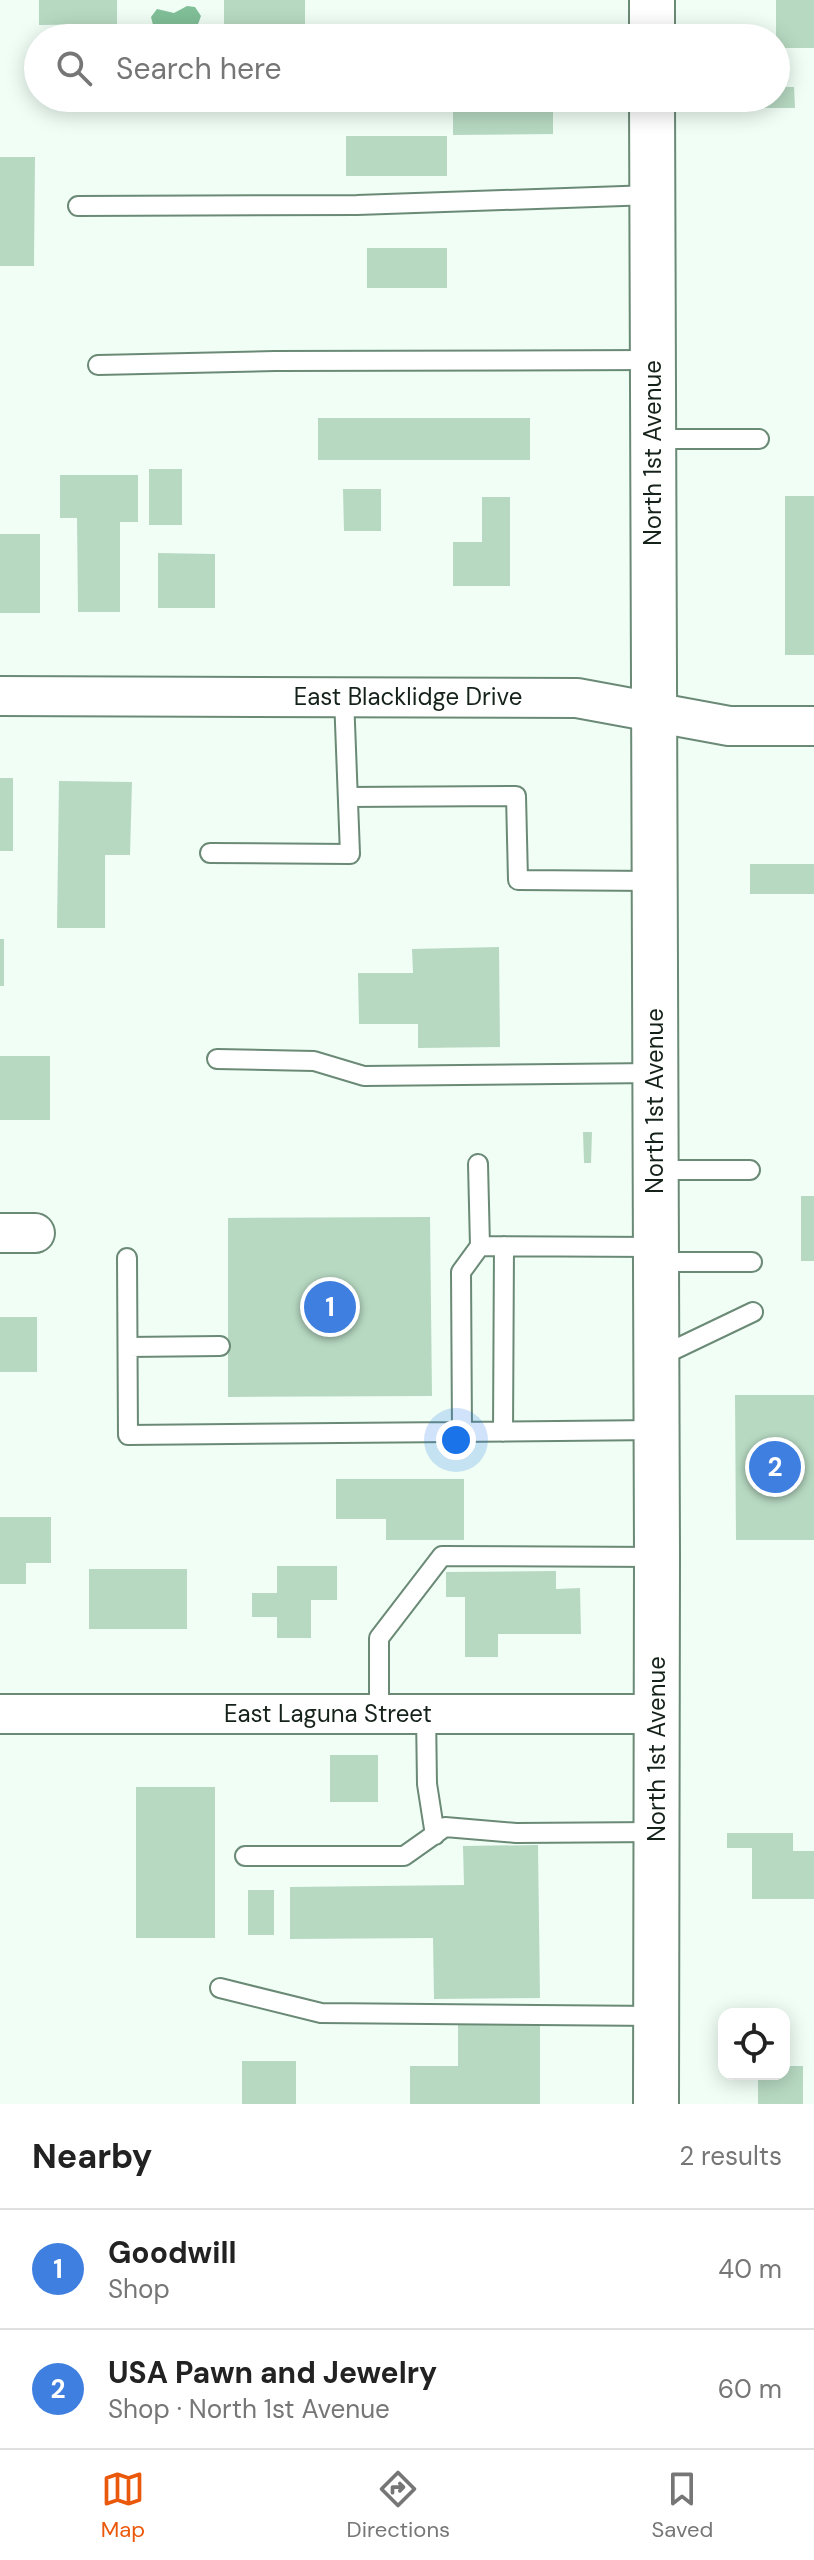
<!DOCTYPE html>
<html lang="en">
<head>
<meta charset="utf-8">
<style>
  body { margin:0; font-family:"DM Sans",sans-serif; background:#f2f2f2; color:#222 }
  .controls { position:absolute; right:24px; bottom:24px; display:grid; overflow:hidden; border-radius:16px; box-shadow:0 4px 20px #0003 }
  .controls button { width:72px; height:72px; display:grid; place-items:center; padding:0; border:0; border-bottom:2px solid #e0e0e0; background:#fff; color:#222; font:40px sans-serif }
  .you { position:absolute; left:456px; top:1440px; width:28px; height:28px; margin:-20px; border:6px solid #fff; border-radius:50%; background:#1a73e8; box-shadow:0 0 0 12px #1a73e833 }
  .badge { display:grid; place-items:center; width:52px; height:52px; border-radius:50%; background:#ea580c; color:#fff; font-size:26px; font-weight:700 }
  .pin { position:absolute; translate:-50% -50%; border:4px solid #fff; box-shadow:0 2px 8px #0006 }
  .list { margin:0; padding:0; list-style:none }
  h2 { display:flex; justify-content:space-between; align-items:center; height:104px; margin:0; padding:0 32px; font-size:34px }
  h2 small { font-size:26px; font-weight:400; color:#767676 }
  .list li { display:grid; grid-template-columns:52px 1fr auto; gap:24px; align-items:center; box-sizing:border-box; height:120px; padding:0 32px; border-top:2px solid #e0e0e0 }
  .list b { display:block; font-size:30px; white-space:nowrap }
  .list p { margin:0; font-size:26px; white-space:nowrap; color:#767676 }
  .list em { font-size:26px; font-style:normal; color:#767676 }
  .icon { flex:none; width:44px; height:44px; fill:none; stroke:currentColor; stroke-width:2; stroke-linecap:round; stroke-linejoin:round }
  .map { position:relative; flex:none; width:814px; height:2104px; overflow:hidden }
  .search { position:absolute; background:#fff; box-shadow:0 4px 20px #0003; left:24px; right:24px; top:24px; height:88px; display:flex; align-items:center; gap:20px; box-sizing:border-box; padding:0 28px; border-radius:44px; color:#767676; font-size:30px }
  .sheet { height:344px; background:#fff }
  nav { display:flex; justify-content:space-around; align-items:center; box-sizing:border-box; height:112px; border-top:2px solid #e0e0e0; background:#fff; font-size:22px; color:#767676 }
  nav a { display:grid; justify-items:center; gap:4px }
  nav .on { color:#ea580c }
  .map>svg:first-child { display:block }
  .water { fill:#80bf98 }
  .building { fill:#b7d9c2 }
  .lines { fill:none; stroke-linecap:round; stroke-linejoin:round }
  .lane-casing { stroke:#6b8a76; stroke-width:22 }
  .street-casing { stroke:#6b8a76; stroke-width:42 }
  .secondary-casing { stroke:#6b8a76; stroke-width:48 }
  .lane { stroke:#fff; stroke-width:18 }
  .street { stroke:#fff; stroke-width:38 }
  .secondary { stroke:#fff; stroke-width:44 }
  .labels { text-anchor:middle; stroke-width:6; stroke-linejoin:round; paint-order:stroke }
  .street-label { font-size:24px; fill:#15221a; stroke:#fff }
</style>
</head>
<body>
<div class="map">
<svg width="814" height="2104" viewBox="0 0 814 2104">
  <rect width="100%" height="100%" fill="#f0fef5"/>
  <path class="water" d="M187 6 195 7 201 16 197 27 170 31 153 25 151 17 157 9 174 13Z"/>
  <path class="building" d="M39 0H117V24L39 25Z
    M224 0H305V25H224Z
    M776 0H814V48H776Z
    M776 87H794L795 108H760V98H776Z
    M453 98H553V134L453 135Z
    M346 136H447V176H346Z
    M0 157H35L34 266H0Z
    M367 248H447V288H367Z
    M318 418H530V460H318Z
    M149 469H182V525H149Z
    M60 475H138V522H120V612H78L77 518H60Z
    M343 489H381V531H344Z
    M785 496H814V655H785Z
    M482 497H510V586H453V542H482Z
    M0 534H40V613H0Z
    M158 553 215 554V608H158Z
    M0 778H13V851H0Z
    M59 781 132 782 130 855H105V928H57Z
    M750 864H814V894H750Z
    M0 939H4V986H0Z
    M499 947 500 1047 418 1048V1024H359L358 973H413L412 949Z
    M0 1056H50V1120H0Z
    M583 1132H592L591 1163H584Z
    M801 1196H814V1261H801Z
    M430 1217 432 1396 228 1397V1218Z
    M0 1317H37V1372H0Z
    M735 1395H814V1540H736Z
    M336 1479H464V1540H386V1519H336Z
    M0 1517H51V1563H26V1584H0Z
    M277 1566H337V1600H311V1638H277V1617H252V1593H277Z
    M89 1569H187V1629H89Z
    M556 1571V1589L580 1588 581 1634H498V1657H465V1597H446V1572Z
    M330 1755H378V1802H330Z
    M136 1787H215V1938H136Z
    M727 1833H793V1851H814V1899H752V1848H727Z
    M538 1845 540 1998 434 1999 433 1938 290 1939V1887L464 1885 463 1846Z
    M248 1890H274V1935H248Z
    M458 2018H540V2104H410V2066H458Z
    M242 2061H296V2104H242Z
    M784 2066H803V2104H758V2074H784Z"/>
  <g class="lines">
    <g class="lane-casing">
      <path id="lane" d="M78 206 357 205 652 195
        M98 365 275 361 653 360
        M653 439H759
        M348 797 516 796 518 880 654 881
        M210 853 350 854 344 697
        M217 1059 314 1061 364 1076 655 1073
        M478 1164 480 1246 655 1247
        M656 1170H750
        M127 1258 128 1435 656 1430
        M656 1262H752
        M128 1347 220 1346
        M659 1357 753 1312
        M462 1432 461 1272 480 1246
        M503 1432 504 1246
        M379 1714V1638L442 1556 657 1557
        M426 1714 427 1784 435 1835
        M245 1856H404L445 1827 516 1833 656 1832
        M220 1988 321 2013 656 2016"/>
    </g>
    <g class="street-casing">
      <path id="street" d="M0 696 577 698 729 726H814
        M0 1233H35
        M0 1714H657"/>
    </g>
    <g class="secondary-casing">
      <path id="secondary" d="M652 0V38
        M652 98 657 1557 656 2104"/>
    </g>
    <use href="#lane" class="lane"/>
    <use href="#street" class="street"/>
    <use href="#secondary" class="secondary"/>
  </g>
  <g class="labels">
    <g class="street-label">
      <text transform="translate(653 453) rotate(-90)" y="8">North 1st Avenue</text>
      <text x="408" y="705">East Blacklidge Drive</text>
      <text transform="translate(655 1101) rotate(-90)" y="8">North 1st Avenue</text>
      <text x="328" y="1722">East Laguna Street</text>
      <text transform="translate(657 1749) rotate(-90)" y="8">North 1st Avenue</text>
    </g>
  </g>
</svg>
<div class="controls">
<button><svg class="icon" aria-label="locate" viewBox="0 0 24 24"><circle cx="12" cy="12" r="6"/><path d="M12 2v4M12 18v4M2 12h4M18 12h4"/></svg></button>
</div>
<div class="you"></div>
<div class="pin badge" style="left:330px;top:1307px;background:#3f7fe0">1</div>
<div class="pin badge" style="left:775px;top:1467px;background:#3f7fe0">2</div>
<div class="search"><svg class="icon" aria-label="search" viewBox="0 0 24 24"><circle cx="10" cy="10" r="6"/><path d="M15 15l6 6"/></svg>Search here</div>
</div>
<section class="sheet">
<h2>Nearby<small>2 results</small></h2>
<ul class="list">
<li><span class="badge" style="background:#3f7fe0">1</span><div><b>Goodwill</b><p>Shop</p></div><em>40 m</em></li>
<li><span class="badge" style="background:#3f7fe0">2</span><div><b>USA Pawn and Jewelry</b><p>Shop · North 1st Avenue</p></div><em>60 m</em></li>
</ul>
</section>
<nav>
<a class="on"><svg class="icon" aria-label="map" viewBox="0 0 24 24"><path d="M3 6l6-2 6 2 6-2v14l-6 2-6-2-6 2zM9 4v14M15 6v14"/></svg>Map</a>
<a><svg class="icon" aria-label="directions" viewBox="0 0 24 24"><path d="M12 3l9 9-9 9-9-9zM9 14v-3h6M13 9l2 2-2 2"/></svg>Directions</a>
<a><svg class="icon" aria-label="saved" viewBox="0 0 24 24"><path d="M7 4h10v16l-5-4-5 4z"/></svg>Saved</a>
</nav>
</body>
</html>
